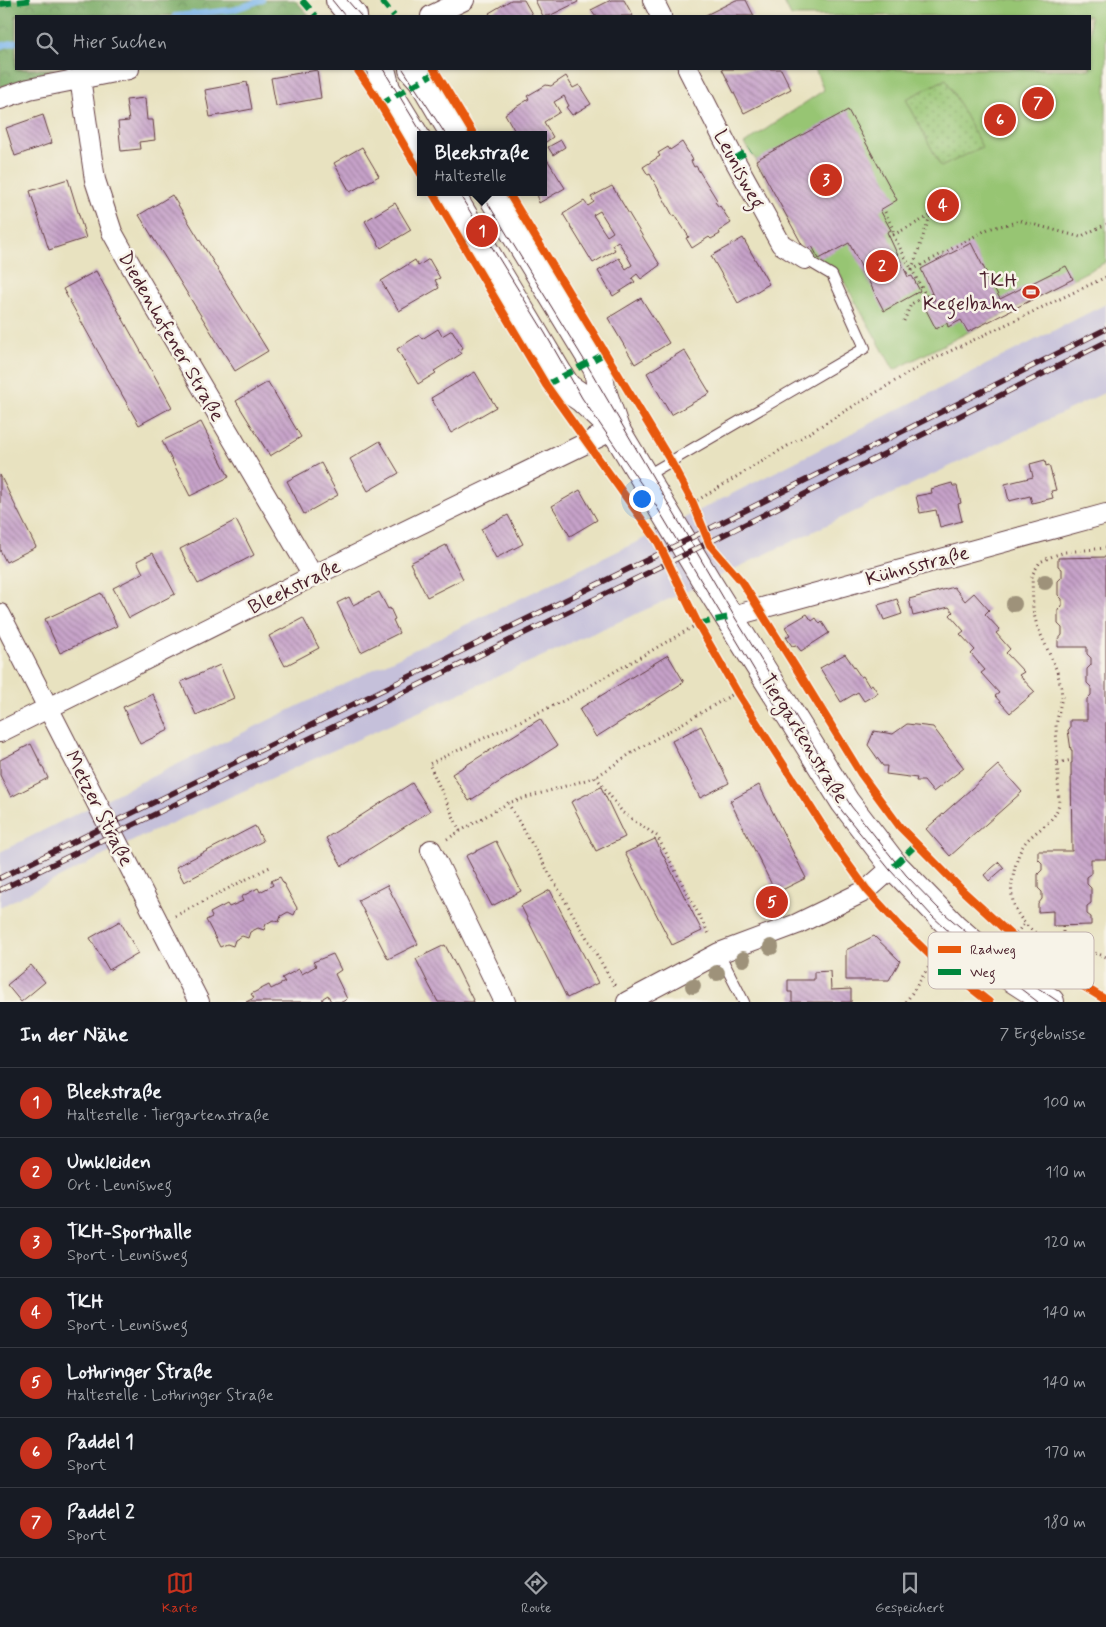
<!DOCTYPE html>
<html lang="de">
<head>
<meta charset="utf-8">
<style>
  body { margin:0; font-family:Mynerve,sans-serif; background:#242831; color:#f1f3f6 }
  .you { position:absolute; left:641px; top:498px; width:18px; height:18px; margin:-12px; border:4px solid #fff; border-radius:50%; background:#1a73e8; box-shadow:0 0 0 8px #1a73e833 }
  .badge { display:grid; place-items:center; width:32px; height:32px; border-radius:50%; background:#c8321e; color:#fff; font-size:16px; font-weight:700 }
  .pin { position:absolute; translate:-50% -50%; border:2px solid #fff; box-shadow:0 1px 5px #0006 }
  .popup { position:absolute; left:417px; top:131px; width:130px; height:65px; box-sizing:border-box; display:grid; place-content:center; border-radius:0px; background:#171b24; filter:drop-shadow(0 1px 4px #0005); font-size:16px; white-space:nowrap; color:#9ea1a6 }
  .popup b { font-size:19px; color:#f1f3f6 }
  .popup::after { content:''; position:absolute; left:50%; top:100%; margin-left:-10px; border:10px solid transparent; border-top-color:#171b24 }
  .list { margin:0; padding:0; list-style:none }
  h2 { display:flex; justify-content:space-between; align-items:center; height:65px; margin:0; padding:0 20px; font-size:21px }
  h2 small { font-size:16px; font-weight:400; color:#9ea1a6 }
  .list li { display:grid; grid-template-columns:32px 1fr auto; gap:15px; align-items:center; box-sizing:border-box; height:70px; padding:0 20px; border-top:1px solid #363941 }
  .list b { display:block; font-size:19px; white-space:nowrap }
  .list p { margin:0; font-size:16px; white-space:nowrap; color:#9ea1a6 }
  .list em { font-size:16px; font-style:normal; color:#9ea1a6 }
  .icon { flex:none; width:28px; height:28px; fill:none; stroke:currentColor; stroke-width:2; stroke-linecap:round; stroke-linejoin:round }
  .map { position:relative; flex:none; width:1106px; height:1002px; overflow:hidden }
  .search { position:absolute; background:#171b24; box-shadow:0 1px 4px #0004; left:15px; right:15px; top:15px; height:55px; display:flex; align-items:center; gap:12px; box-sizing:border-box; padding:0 18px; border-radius:0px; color:#9ea1a6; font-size:19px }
  .sheet { height:555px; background:#171b24 }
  nav { display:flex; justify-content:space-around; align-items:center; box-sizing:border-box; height:70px; border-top:1px solid #363941; background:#171b24; font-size:14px; color:#9ea1a6 }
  nav a { display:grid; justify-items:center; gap:2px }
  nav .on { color:#c8321e }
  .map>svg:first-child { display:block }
  .industrial { fill:#c5c0da }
  .green { fill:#97c573; stroke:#70724f }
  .forest { fill:url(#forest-crowns); stroke:#626448 }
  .park { fill:url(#park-dots); stroke:#70724f }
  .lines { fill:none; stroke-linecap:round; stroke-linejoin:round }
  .stream { stroke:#7bb6ec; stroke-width:6 }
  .building { fill:url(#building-back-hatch); fill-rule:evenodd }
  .lane-casing { stroke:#623c41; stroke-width:12 }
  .street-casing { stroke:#623c41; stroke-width:22 }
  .secondary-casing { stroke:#623c41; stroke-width:30 }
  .path { stroke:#623c41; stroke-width:3; stroke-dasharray:1 4; stroke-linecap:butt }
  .lane { stroke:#fff; stroke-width:10 }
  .street { stroke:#fff; stroke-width:20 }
  .secondary { stroke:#fff; stroke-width:28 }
  .tram { stroke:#4a1f2b; stroke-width:1 }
  .rail-casing { stroke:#4a1f2b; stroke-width:5.5 }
  .rail { stroke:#f7f3e8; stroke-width:4; stroke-dasharray:11; stroke-linecap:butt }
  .quiet { stroke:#00873e; stroke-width:6; stroke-dasharray:12 6; stroke-linecap:butt }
  .cycleway-casing { stroke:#f7f3e8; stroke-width:11 }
  .cycleway { stroke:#e8590c; stroke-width:8 }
  .tree { fill:#9e927a }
  .labels { text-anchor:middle; stroke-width:5; stroke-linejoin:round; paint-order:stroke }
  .street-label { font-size:20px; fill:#4a1f2b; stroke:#f7f3e8 }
  .poi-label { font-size:20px; fill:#4a1f2b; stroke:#f7f3e8; text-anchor:end }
  .key { fill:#f7f3e8; stroke:#c3b3af; stroke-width:1 }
  .key-label { font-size:14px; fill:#4a1f2b }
</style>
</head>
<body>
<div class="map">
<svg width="1106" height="1002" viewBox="0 0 1106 1002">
  <defs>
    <pattern id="forest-crowns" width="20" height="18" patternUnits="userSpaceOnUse" patternTransform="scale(1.25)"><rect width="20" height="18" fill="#79aa65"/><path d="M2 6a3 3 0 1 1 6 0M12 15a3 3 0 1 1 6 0" fill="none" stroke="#658a53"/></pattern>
    <pattern id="park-dots" width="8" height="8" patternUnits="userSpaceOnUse" patternTransform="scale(1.25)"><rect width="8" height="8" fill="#97c573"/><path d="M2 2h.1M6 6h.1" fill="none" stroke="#7d9f5f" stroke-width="1.8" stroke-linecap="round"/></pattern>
    <pattern id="building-back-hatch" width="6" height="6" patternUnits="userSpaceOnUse" patternTransform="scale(1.25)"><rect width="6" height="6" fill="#c6a2c9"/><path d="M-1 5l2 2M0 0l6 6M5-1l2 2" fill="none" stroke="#a383a3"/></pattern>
  </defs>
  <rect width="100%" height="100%" fill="#f7f3e8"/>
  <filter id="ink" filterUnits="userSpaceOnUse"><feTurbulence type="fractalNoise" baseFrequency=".02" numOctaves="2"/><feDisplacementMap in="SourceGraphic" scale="10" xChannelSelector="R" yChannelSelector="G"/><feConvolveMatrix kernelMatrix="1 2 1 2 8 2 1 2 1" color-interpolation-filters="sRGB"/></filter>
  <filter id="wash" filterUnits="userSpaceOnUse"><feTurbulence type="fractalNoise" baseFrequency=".0096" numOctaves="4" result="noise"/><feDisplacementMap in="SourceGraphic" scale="20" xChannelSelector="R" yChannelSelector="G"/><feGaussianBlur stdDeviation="1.12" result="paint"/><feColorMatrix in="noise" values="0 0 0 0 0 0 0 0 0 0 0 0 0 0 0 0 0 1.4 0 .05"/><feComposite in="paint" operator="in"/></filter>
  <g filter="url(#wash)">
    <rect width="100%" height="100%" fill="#e8e2c0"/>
    <path class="industrial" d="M1106 304V392L707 582 141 837 0 907V852L114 795 645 538Z"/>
    <path class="green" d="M783 0H1106V262L894 370 838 271 813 262 805 250 756 160 744 144 824 90 815 69H1090V16H791Z"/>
    <path class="forest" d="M0 0H295L310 16H16V69H55L0 87Z"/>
    <path class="park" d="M946 79 982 147 941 167 906 99Z"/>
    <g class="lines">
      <path class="stream" d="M175 16 233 10 262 0
        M0 46 16 42"/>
    </g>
    <g id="blocks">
      <path class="building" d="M511 0H524L533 16H491L489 13Z
        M535 0H577L578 2 549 16H543Z
        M611 0H624L633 16H595L591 10Z
        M736 0H746L754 16H704Z
        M722 69H781L791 89 744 113Z
        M317 70 321 98 276 106 271 78Z
        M566 76 573 88 579 85 591 104 572 115 566 107 569 106 564 96 554 102 560 112 544 122 553 137 543 144V135H517L505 114 529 99 527 96 546 85 551 86Z
        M247 82 252 109 210 117 205 90Z
        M145 98 147 120H153L155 140 139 142 140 149 121 151 118 122 129 121 126 100Z
        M848 110 897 200 880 210 891 230 887 232 908 277 912 276 920 291 884 311 849 243 819 259 812 246 805 250 756 160Z
        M43 115 52 143 15 156 6 128Z
        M561 140 565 147 553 155 548 147Z
        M682 142 693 160 691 161 694 167 696 166 717 200 715 202 719 207 720 206 731 223 719 231 720 234 711 239 709 237 692 248 686 238 689 237 675 215 673 216 650 174 648 175 643 167 660 156 658 153 668 147 670 150Z
        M362 147 379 176 350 192 334 163Z
        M543 153 565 188 539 203 537 192H543Z
        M68 179 86 238 49 250 30 191Z
        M612 186 660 265 641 279 637 274 632 278 635 282 613 296 598 271 619 258 626 269 632 265 626 254 618 241 612 245 615 250 593 263 563 214 584 201 588 206 594 202 591 197ZM600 211 613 232 607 236 593 215Z
        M172 195 268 351 235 371 139 215Z
        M395 203 411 230 381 248 365 221Z
        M743 238 769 284 738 303 711 256Z
        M971 243 1000 299 1066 266 1073 279 968 332 961 320 948 327 947 323 936 329 924 306 935 300 921 269Z
        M429 259 440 278 435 280 439 288 399 311 381 281 415 260 418 266Z
        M96 271 172 407 139 425 63 289Z
        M641 298 669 343 635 364 608 318Z
        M438 329 442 336 452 330 463 348 458 350 461 354 434 371 436 373 418 384 397 349 419 335 422 339Z
        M684 350 710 393 671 415 647 373Z
        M475 372 496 407 451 433 431 398Z
        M268 382 301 437 270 456 236 401Z
        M201 422 229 477 190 496 162 441Z
        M380 441 399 473 368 491 350 459Z
        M1045 460 1046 466 1049 465 1056 490 1051 491 1053 498 1032 503 1030 496 1009 501 1005 484 1033 477 1030 464Z
        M321 463 338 495 304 514 287 481Z
        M0 475 36 547 6 562 0 550Z
        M952 483 953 486H957L961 503 958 504 962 521 940 527 936 510 920 513 916 496 932 493 931 489Z
        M580 490 597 520 570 536 552 506Z
        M508 515 523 544 496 558 481 529Z
        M236 520 254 555 198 584 180 549Z
        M446 545 463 579 427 597 410 563Z
        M153 553 175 594 129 618 113 588 143 573 137 561Z
        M1106 557V859H1091V874L1087 877V884L1091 888V903L1087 906V914L1091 917V925L1053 926V911L1038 912V904L1042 899V892L1038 888V874L1042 870V863L1038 859V851H1072L1071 763H1072V750H1071L1068 730 1070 728V720H1087V699L1091 695V687L1087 683V669L1091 665V658L1087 654V647H1058V640L1062 635V628L1058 624V610L1062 606V599L1058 595V581L1062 577V569L1058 566V558Z
        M954 587 965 601 974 593 989 610 985 614 1000 630 996 633 1010 649 1006 653 1024 672 1019 675 1035 692 1010 713 995 696 999 693 981 673 985 670 971 654 975 650 960 634 964 631 950 615 953 612 949 607 913 616 909 599Z
        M379 592 388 609 390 608 395 619 393 620 399 633 361 652 337 603 349 597 353 605Z
        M101 593 117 626 60 653 45 619Z
        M897 599 902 614 884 620 878 605Z
        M807 614 812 621 816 618 820 624 822 622 829 633 801 651 796 645 792 646 786 637 790 635 785 627Z
        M303 618 319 648 285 666 269 636Z
        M845 654 861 677 863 676 869 686 872 684 878 693 864 701 858 692 841 702 820 668Z
        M668 655 684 682 596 737 579 709Z
        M220 665 234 698 196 715 181 682Z
        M153 694 169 730 140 744 123 707Z
        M540 719 557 746 469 801 452 774Z
        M907 724 933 727 964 768 933 792 924 781H916L917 778 886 774 887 766H883L868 745 874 731 893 734Z
        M701 726 729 783 700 798 672 741Z
        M31 744 48 778 11 797 0 775V760Z
        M998 765 1022 792 950 856 926 829Z
        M412 783 430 811 342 866 326 838Z
        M759 785 806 878 776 893 730 801Z
        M601 787 625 837 596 851 571 802Z
        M255 826 263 841 184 882 176 867Z
        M655 839 702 931 672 945 625 853Z
        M496 841 521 891 492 906 466 856Z
        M999 862 1004 868 989 881 984 875Z
        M280 877 297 908 294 915 288 912 281 916 279 922 273 920 266 924 264 930 258 928 250 932 248 938 242 936 235 940 233 946 227 944 220 947 206 920 212 917 210 913 227 904 229 907 243 901 241 897 258 888 260 892 273 885 271 881Z
        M387 885 418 944 388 959 358 900Z
        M550 890 598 983 567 998 521 906Z
        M120 921 138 953 109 970 90 938Z
        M874 936 900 961 889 980H846V950Z
        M445 945 457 968 474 1002H438L428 983 416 959Z
        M333 954 341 970 335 974 347 999 342 1002H331L328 995 323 998 322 1002H246L254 998 251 994 269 985 271 989 285 982 282 978 299 969 302 974 316 966 313 962Z
        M31 965 45 982 21 1002 7 985Z
        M830 971 831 990 851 989V1002H792V992H788V980H814V972Z"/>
    </g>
  </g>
  <g filter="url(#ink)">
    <use href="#blocks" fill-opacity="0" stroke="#623c41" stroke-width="1"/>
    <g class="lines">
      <g class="lane-casing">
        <path id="lane" d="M644 477 865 348 832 275 805 259
          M719 953 744 1002"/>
      </g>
      <g class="street-casing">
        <path id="street" d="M653 0 661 16
          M431 16 464 0
          M688 69 734 159 781 244 805 259
          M80 78 95 180 112 232 136 275 313 576
          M0 99 29 89 129 69
          M0 614 199 1002
          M729 617 1106 514
          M0 732 313 576 615 429
          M431 850 505 1002
          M627 1002 719 953 797 924 867 890 894 866"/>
      </g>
      <g class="secondary-casing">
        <path id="secondary" d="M340 0 353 16
          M381 69 386 89 421 146
          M413 69 422 79 455 135
          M449 192 560 377 567 388 582 398 612 426
          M490 192 598 369 601 388 615 429 707 582 845 802 894 866 953 927 1008 975 1050 1002"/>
      </g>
      <path class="path" d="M885 212 893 229V235L930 216 943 193
        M888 236 893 235 912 270 906 273
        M912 269 930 216
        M926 296 932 294
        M904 321 911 304 926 296 912 270 988 229 1021 221 1080 237 1106 224
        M693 503 925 363 1106 277
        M1106 548 1065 552 1053 556 1040 562 1032 575 1033 610 1037 626 1057 671 1061 687 1062 697 1056 725 1059 803C1056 823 1036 829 1025 843 1017 854 1014 870 1012 883 1008 914 1033 938 1062 945 1077 949 1091 951 1106 957
        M1058 763 1072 760
        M596 777 623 813 657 836 710 936
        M508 803 615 986
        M460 831 429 764 565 700 698 624
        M447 839 508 803 596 777 636 750 737 692
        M175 916 270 867
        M1063 926V946
        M1013 937 1024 924
        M906 1002 934 959"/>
      <use href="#lane" class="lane"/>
      <use href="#street" class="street"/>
      <use href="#secondary" class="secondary"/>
      <path class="tram" d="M332 0 345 16
        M347 0 361 16
        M383 69 423 135
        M403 69 446 135
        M458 192 545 333 582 398 655 504 779 711 842 811 890 870 932 916 966 947 1038 1002
        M481 192 586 363 734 616 851 806 906 875 938 908 1008 968 1059 1002"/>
      <g class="rail-casing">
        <path id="rail" d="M0 878 661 553 1106 329
          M0 890 666 564 1106 342"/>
      </g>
      <use href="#rail" class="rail"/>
      <path class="quiet" d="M302 0 316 16
        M381 0 394 16
        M0 4 33 0
        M380 105 436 72
        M734 159 750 150
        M546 385 606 353
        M698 624 729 617
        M894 866 917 844"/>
      <g class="cycleway-casing">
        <path id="cycleway" d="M357 69 374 94 421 174
          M434 69 474 135
          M432 192 546 385 658 542 698 624 737 692 838 850 867 890 898 924 934 959 989 1002
          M508 192 670 460 693 503 710 545 742 582 796 668 861 774 900 827 964 892 1013 937 1078 983 1106 1000"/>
      </g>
      <use href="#cycleway" class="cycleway"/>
    </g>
    <g class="tree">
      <circle cx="1045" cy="582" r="8"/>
      <circle cx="1014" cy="604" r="8"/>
      <circle cx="771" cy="947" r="8"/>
      <circle cx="743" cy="959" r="8"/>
      <circle cx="717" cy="973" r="8"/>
      <circle cx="693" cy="986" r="8"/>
    </g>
  </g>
  <defs>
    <g id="stadium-bare" transform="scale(1.35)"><path d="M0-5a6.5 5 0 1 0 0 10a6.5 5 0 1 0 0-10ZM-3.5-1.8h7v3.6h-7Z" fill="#c8321e" stroke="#f7f3e8" stroke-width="2.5" paint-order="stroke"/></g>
  </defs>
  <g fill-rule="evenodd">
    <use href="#stadium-bare" x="1031" y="292"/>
  </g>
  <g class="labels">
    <g class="street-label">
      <text transform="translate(740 169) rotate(62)" y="7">Leunisweg</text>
      <text transform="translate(172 336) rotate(60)" y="7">Diedenhofener Straße</text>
      <text transform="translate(917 565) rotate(-15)" y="7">Kühnsstraße</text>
      <text transform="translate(294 586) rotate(-26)" y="7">Bleekstraße</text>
      <text transform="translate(805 738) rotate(58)" y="7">Tiergartenstraße</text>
      <text transform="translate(100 808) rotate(63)" y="7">Metzer Straße</text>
    </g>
    <g class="poi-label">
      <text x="1017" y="287">TKH<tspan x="1017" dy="23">Kegelbahn</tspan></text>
    </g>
  </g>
  <rect x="928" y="932" width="166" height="57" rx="8" class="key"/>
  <rect x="938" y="946" width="23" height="7" fill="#e8590c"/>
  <rect x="938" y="969" width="23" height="6" fill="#00873e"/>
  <g class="key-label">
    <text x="970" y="954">Radweg</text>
    <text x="970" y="977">Weg</text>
  </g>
</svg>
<div class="you"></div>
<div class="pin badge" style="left:482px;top:231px">1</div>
<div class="popup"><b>Bleekstraße</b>Haltestelle</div>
<div class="pin badge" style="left:882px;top:266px">2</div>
<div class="pin badge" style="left:826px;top:180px">3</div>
<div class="pin badge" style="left:943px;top:205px">4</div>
<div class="pin badge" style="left:772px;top:902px">5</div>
<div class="pin badge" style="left:1000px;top:120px">6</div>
<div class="pin badge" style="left:1038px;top:103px">7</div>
<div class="search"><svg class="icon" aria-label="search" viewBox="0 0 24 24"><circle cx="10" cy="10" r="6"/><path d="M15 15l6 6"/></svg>Hier suchen</div>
</div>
<section class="sheet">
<h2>In der Nähe<small>7 Ergebnisse</small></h2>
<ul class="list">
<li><span class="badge">1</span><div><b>Bleekstraße</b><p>Haltestelle · Tiergartenstraße</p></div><em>100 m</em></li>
<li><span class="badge">2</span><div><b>Umkleiden</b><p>Ort · Leunisweg</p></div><em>110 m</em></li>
<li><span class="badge">3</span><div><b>TKH-Sporthalle</b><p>Sport · Leunisweg</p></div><em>120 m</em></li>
<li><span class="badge">4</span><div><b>TKH</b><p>Sport · Leunisweg</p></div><em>140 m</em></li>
<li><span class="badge">5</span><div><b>Lothringer Straße</b><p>Haltestelle · Lothringer Straße</p></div><em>140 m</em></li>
<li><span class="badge">6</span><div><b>Paddel 1</b><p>Sport</p></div><em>170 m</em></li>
<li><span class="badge">7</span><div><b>Paddel 2</b><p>Sport</p></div><em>180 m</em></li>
</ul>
</section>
<nav>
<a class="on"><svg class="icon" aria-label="map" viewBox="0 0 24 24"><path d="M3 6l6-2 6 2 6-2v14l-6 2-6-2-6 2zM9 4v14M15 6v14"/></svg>Karte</a>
<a><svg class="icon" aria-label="directions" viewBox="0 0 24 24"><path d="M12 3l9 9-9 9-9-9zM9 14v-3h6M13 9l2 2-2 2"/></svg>Route</a>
<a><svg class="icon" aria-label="saved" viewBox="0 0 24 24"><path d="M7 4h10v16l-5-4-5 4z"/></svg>Gespeichert</a>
</nav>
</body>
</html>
